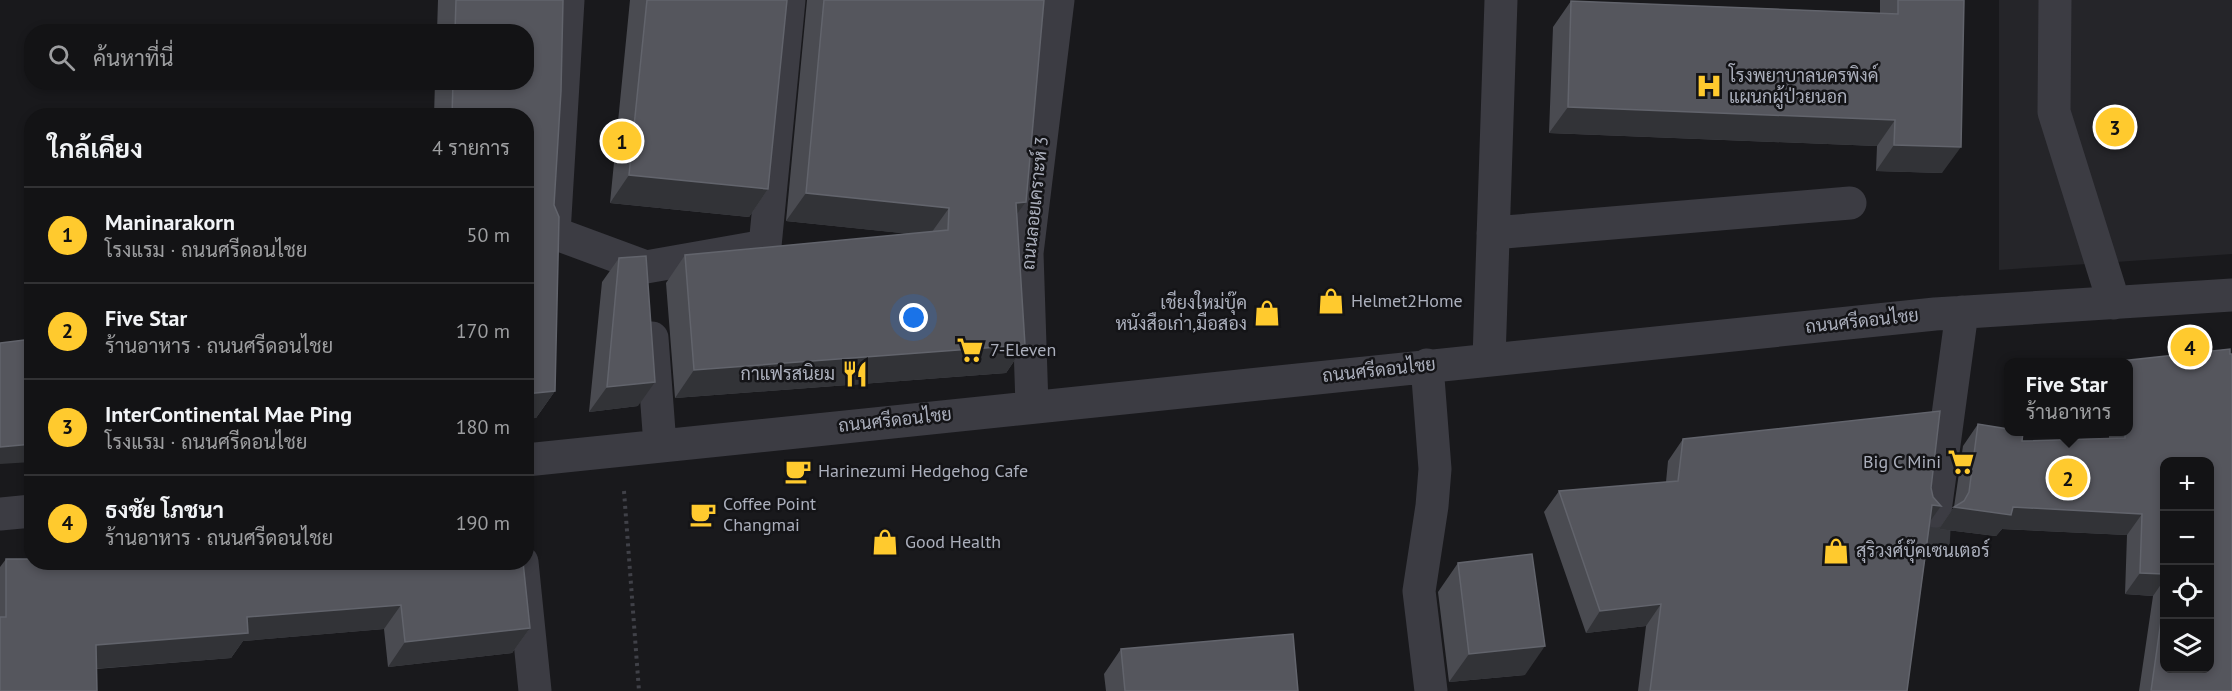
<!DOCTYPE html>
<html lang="th">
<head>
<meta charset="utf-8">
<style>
  body { margin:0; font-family:"PT Sans",Sarabun,sans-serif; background:#1c1c1e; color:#f1f3f6 }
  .controls { position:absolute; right:18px; bottom:18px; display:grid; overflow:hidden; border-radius:12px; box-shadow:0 3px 9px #0003 }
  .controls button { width:54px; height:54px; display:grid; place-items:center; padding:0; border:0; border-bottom:2px solid #323234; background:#131315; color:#f1f3f6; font:30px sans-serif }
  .you { position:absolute; left:914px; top:318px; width:21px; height:21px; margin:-15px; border:4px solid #fff; border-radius:50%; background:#1a73e8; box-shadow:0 0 0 9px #1a73e833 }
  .badge { display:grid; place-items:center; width:39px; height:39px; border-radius:50%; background:#ffca2e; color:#111; font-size:20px; font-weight:700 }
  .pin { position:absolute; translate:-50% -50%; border:3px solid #fff; box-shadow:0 2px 6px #0006 }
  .popup { position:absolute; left:2004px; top:358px; width:129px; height:78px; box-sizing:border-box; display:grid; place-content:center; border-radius:12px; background:#131315; filter:drop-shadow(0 2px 4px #0005); font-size:20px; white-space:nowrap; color:#9d9ea0 }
  .popup b { font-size:22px; color:#f1f3f6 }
  .popup::after { content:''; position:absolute; left:50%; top:100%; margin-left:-12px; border:12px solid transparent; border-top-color:#131315 }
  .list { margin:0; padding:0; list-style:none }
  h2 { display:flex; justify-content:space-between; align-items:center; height:78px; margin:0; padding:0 24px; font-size:26px }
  h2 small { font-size:20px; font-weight:400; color:#9d9ea0 }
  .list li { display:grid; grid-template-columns:39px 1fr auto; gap:18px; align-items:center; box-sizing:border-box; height:96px; padding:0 24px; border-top:2px solid #323234 }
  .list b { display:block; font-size:22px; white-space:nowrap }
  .list p { margin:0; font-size:20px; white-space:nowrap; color:#9d9ea0 }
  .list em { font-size:20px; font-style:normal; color:#9d9ea0 }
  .icon { flex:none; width:33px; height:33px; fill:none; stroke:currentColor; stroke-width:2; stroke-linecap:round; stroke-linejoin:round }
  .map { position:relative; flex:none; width:2232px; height:691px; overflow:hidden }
  .search { position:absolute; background:#131315; box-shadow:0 3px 9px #0003; left:24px; top:24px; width:510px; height:66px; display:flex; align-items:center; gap:15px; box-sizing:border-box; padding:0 21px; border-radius:24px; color:#9d9ea0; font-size:22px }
  .panel { position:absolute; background:#131315; box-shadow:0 3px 9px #0003; left:24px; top:108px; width:510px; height:462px; border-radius:24px }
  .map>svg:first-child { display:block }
  .built { fill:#252529 }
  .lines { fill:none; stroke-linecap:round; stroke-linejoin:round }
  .minor-tunnel { stroke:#36373c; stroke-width:33; stroke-dasharray:33 16; stroke-linecap:butt }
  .path { stroke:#404148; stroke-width:4; stroke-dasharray:3 4.5; stroke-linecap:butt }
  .minor { stroke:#3c3c43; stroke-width:33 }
  .wall { fill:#4a4b51; fill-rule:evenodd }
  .shaded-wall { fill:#323337 }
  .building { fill:#55565d; stroke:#62646c; stroke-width:1.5 }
  .labels { text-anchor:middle; stroke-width:5; stroke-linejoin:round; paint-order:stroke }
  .poi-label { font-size:18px; fill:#abafbc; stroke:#141417; text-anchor:start }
  .street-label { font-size:18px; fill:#abafbc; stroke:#141417 }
</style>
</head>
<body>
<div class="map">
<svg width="2232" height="691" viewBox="0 0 2232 691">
  <rect width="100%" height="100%" fill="#19191c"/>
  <path class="built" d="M1999 0H2232V254L1999 270Z"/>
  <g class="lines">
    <path class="minor-tunnel" d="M1933 548 1935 511"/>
    <path class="path" d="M624 491 639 691"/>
    <path class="minor" d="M568 0 554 233 646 267 765 246 789 0
      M2055 0 2054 112 2114 303
      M1493 233 1850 203
      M652 338 660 445
      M1489 359 1501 0
      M1427 365 1435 469 1432 506 1419 591 1431 691
      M1032 406 1027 253 1058 0
      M526 460 1935 314 2232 295
      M1935 511 1962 312
      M0 514 32 511
      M522 562 535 691"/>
  </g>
  <path class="wall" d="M438 0H563L554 205 555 391 536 418 526 116H434L435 82H526V32H437Z
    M630 0H787L768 189 749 217 610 203Z
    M807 0H1044L1026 202 1017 214 1025 345 1006 373 675 398 666 283 685 255 912 234 786 221Z
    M1880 0H1964L1942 173 1876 171 1877 146 1549 133 1553 27 1571 1 1880 13Z
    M619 258 638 406 589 412 602 282Z
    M2230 349V354H2232V691H2139L2153 596 2125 594 2127 535 2002 529 1996 536 1939 529 1954 507 1963 446 1978 424 2008 429V432H2023L2022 441 2109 438V432H2128V363H2121V361ZM2164 462H2210V669H2164Z
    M1683 439 1931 488 1930 522 1907 691H1638L1646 626 1586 633 1544 512 1559 491 1666 482 1668 461Z
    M6 559 523 562 530 628 512 653 388 667 384 629 243 641 231 658 96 669 0 691V567Z
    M1458 563 1525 675 1449 682 1438 592Z
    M1121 649 1298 691H1106L1104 674Z"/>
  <path class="shaded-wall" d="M1568 107 1895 120 1877 146 1549 133Z
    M1894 145 1961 147 1942 173 1876 171Z
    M629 175 768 189 749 217 610 203Z
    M806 193 949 208 929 236 786 221Z
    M1026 202 1006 229 1016 203Z
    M1025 345 1006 373 675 398 694 370Z
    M655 382 638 406 589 412 607 387Z
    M555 391 536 418 526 419V394Z
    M32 444V462L0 464V447Z
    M1932 505 1941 506 1926 527Z
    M1954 507H2013L2142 514 2127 535 2002 529 1996 536 1939 529Z
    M2140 573 2164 574V580L2153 596 2125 594Z
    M1661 604 1646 626 1586 633 1600 611Z
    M401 605 384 629 243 641 231 658 79 670 96 645 247 617Z
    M530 628 512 653 388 667 405 642Z
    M1545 646 1525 675 1449 682 1469 654Z"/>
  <path class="building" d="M456 0H563L561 91 554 205 559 217 555 391 526 394V116H452L453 82H526V32H455Z
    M647 0H787L768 189 629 175Z
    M824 0H1044L1026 202 1016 203 1025 345 694 370 685 255 948 230 949 208 806 193Z
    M1898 0H1964L1961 147 1894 145 1895 120 1568 107 1571 1 1898 14Z
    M646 256 655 382 607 387 619 258Z
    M32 339V444L0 447V343Z
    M2230 349V354H2232V691H2151L2164 600V669H2210V462H2164V574L2140 573 2142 514 2013 507 2011 515 1954 507 1964 501 1969 492 1978 424 2008 429V432H2023L2022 441 2125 438V432H2128V363H2122L2121 361Z
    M1940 411 1931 488 1933 497 1941 506 1932 505 1907 691H1650L1661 604 1600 611 1559 491 1678 481 1683 439Z
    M530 507 532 521 526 526V508Z
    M1532 554 1545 646 1469 654 1458 563Z
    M6 559H32V562H523L530 628 405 642 401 605 247 617 248 633 96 645 97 691H0V617H6Z
    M1293 634 1298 691H1125L1121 649Z"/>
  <defs>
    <g id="hospital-bare" transform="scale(2.07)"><path d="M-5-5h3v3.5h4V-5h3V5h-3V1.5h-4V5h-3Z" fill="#ffca2e" stroke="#141417" stroke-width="2.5" paint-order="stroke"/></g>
    <g id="shop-bare" transform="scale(2.07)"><path d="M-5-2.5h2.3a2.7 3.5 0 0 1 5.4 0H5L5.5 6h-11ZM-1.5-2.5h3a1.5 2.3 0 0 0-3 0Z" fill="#ffca2e" stroke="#141417" stroke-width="2.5" paint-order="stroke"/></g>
    <g id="supermarket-bare" transform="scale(2.07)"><path d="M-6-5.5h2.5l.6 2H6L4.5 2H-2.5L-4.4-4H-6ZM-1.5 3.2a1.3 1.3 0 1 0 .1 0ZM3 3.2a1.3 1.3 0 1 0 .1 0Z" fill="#ffca2e" stroke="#141417" stroke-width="2.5" paint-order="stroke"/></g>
    <g id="restaurant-bare" transform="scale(2.07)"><path d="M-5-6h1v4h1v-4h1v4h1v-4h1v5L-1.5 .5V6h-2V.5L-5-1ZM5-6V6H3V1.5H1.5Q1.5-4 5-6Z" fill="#ffca2e" stroke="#141417" stroke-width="2.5" paint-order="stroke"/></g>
    <g id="cafe-bare" transform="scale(2.07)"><path d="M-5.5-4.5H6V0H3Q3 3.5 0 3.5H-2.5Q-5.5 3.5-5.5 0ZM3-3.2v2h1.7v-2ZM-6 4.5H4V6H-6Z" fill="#ffca2e" stroke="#141417" stroke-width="2.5" paint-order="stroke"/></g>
  </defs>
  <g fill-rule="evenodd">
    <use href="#hospital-bare" x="1709" y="86"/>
    <use href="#shop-bare" x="1331" y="301"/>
    <use href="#shop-bare" x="1267" y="313"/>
    <use href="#supermarket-bare" x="970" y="350"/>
    <use href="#restaurant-bare" x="855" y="374"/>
    <use href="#supermarket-bare" x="1961" y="462"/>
    <use href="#cafe-bare" x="798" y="471"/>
    <use href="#cafe-bare" x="703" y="514"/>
    <use href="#shop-bare" x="885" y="542"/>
    <use href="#shop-bare" x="1836" y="551"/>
  </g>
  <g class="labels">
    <g class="poi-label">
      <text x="1729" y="82">โรงพยาบาลนครพิงค์<tspan x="1729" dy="21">แผนกผู้ป่วยนอก</tspan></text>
      <text x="1351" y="307">Helmet2Home</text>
      <text x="1247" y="309" text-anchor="end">เชียงใหม่บุ๊ค<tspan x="1247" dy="21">หนังสือเก่า,มือสอง</tspan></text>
      <text x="990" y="356">7-Eleven</text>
      <text x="835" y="380" text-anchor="end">กาแฟรสนิยม</text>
      <text x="1941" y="468" text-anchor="end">Big C Mini</text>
      <text x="818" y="477">Harinezumi Hedgehog Cafe</text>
      <text x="723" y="510">Coffee Point<tspan x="723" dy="21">Changmai</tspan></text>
      <text x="905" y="548">Good Health</text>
      <text x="1856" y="557">สุริวงศ์บุ๊คเซนเตอร์</text>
    </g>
    <g class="street-label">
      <text transform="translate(1035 203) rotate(-84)" y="6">ถนนลอยเคราะห์ 3</text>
      <text transform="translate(1862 321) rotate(-6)" y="6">ถนนศรีดอนไชย</text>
      <text transform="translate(1379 370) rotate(-6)" y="6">ถนนศรีดอนไชย</text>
      <text transform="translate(895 420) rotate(-6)" y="6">ถนนศรีดอนไชย</text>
    </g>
  </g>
</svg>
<div class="controls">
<button>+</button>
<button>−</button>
<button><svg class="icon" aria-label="locate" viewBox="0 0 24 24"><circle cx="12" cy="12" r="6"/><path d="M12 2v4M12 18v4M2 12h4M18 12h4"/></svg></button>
<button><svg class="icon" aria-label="layers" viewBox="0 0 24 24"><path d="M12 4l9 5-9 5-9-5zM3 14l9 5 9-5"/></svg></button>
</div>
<div class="you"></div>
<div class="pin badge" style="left:622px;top:141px">1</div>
<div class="pin badge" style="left:2068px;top:478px">2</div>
<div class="popup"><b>Five Star</b>ร้านอาหาร</div>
<div class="pin badge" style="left:2115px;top:127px">3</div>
<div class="pin badge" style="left:2190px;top:347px">4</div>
<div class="search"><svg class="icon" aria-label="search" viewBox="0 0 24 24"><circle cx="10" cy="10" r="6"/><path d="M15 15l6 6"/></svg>ค้นหาที่นี่</div>
<section class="panel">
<h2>ใกล้เคียง<small>4 รายการ</small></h2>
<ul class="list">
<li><span class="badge">1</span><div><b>Maninarakorn</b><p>โรงแรม · ถนนศรีดอนไชย</p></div><em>50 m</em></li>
<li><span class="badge">2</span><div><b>Five Star</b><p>ร้านอาหาร · ถนนศรีดอนไชย</p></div><em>170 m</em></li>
<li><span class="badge">3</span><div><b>InterContinental Mae Ping</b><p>โรงแรม · ถนนศรีดอนไชย</p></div><em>180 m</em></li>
<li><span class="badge">4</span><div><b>ธงชัย โภชนา</b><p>ร้านอาหาร · ถนนศรีดอนไชย</p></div><em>190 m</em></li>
</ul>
</section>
</div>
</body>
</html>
